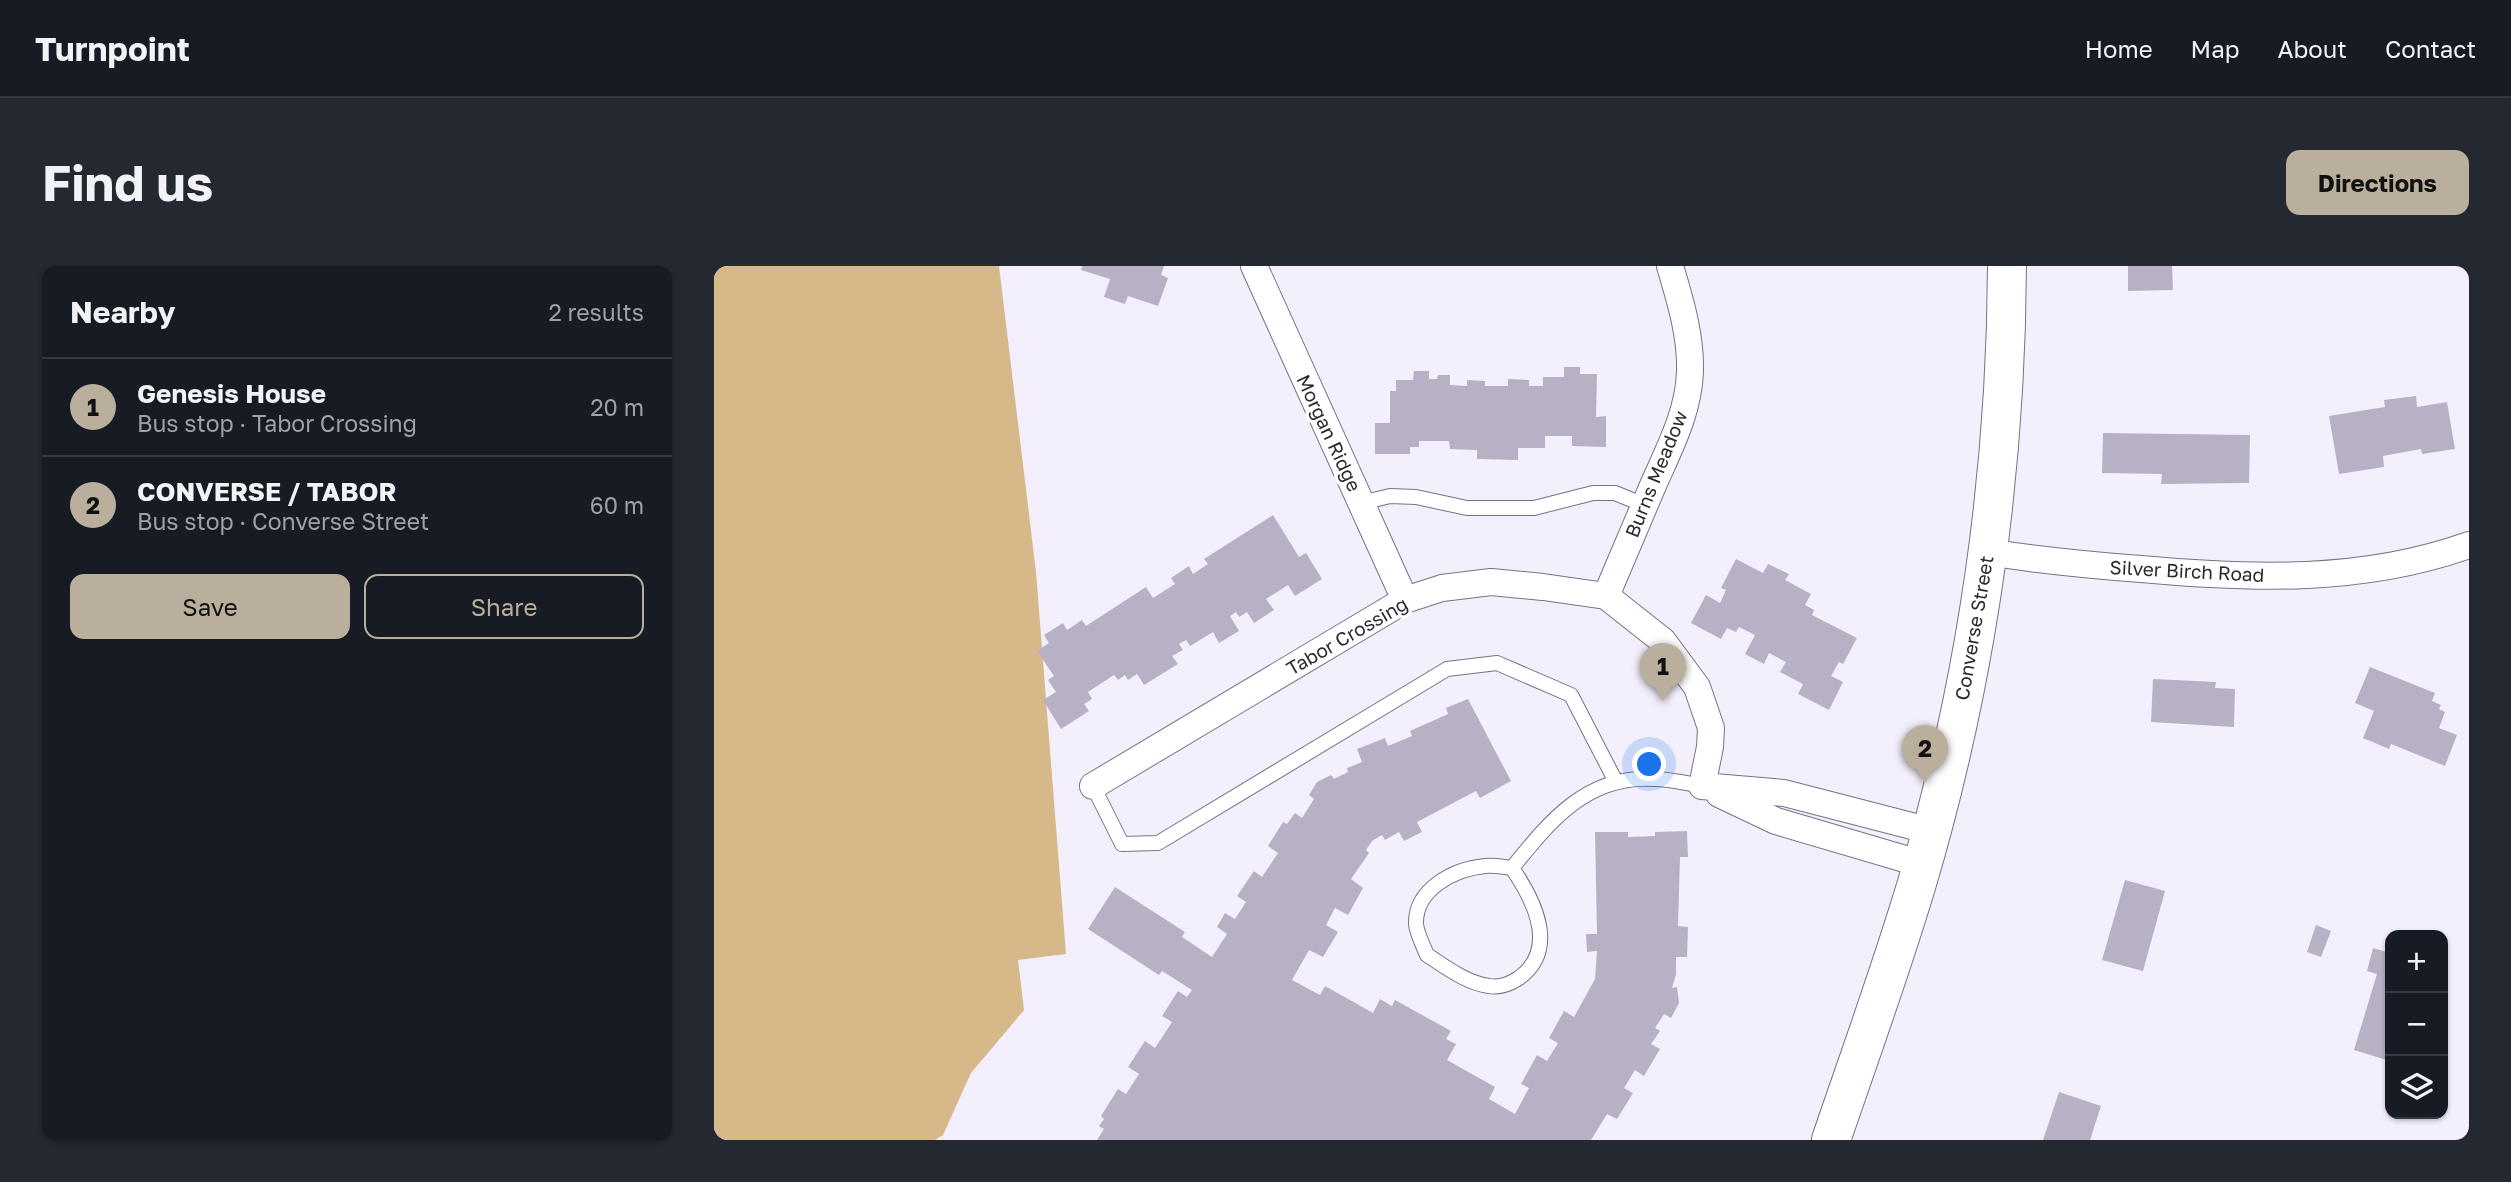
<!DOCTYPE html>
<html lang="en">
<head>
<meta charset="utf-8">
<style>
  body { margin:0; font-family:"Golos Text",sans-serif; background:#242831; color:#f1f3f6 }
  .controls { position:absolute; right:21px; bottom:21px; display:grid; overflow:hidden; border-radius:14px; box-shadow:0 2px 5px #0004 }
  .controls button { width:63px; height:63px; display:grid; place-items:center; padding:0; border:0; border-bottom:2px solid #363941; background:#171b24; color:#f1f3f6; font:35px sans-serif }
  .you { position:absolute; left:936px; top:499px; width:24px; height:24px; margin:-18px; border:5px solid #fff; border-radius:50%; background:#1a73e8; box-shadow:0 0 0 10px #1a73e833 }
  .badge { display:grid; place-items:center; width:46px; height:46px; border-radius:50%; background:#b9af9c; color:#111; font-size:23px; font-weight:700 }
  .pin { position:absolute; translate:-50% -58px; filter:drop-shadow(0 2px 4px #0008) }
  .pin::after { content:''; position:absolute; top:37px; width:24px; height:21px; background:inherit; clip-path:polygon(0 0,100% 0,50% 100%) }
  .list { margin:0; padding:0; list-style:none }
  h2 { display:flex; justify-content:space-between; align-items:center; height:91px; margin:0; padding:0 28px; font-size:30px }
  h2 small { font-size:23px; font-weight:400; color:#9ea1a6 }
  .list li { display:grid; grid-template-columns:46px 1fr auto; gap:21px; align-items:center; box-sizing:border-box; height:98px; padding:0 28px; border-top:2px solid #363941 }
  .list b { display:block; font-size:26px; white-space:nowrap }
  .list p { margin:0; font-size:23px; white-space:nowrap; color:#9ea1a6 }
  .list em { font-size:23px; font-style:normal; color:#9ea1a6 }
  .actions { display:flex; gap:14px; padding:21px 28px }
  .actions a { flex:1; padding:16px 0; border:2px solid #b9af9c; border-radius:14px; text-align:center; font-size:24px; color:#b9af9c }
  .actions .main { background:#b9af9c; color:#111 }
  .icon { flex:none; width:38px; height:38px; fill:none; stroke:currentColor; stroke-width:2; stroke-linecap:round; stroke-linejoin:round }
  .map { position:relative; flex:none; width:1755px; height:874px; overflow:hidden; border-radius:14px }
  header { display:flex; align-items:center; gap:42px; box-sizing:border-box; height:98px; padding:0 35px; background:#171b24; border-bottom:2px solid #363941 }
  header strong { font-size:33px }
  nav { display:flex; gap:38px; margin-inline-start:auto; font-size:24px }
  .intro { display:flex; align-items:center; justify-content:space-between; box-sizing:border-box; height:168px; padding:0 42px }
  h1 { margin:0; font-size:49px }
  .button { padding:18px 32px; border-radius:14px; background:#b9af9c; color:#111; font-size:24px; font-weight:700 }
  main { display:flex; gap:42px; padding:0 42px }
  aside { flex:1; background:#171b24; border-radius:14px; box-shadow:0 2px 5px #0004 }
  .map>svg:first-child { display:block }
  .forest { fill:#d7b989 }
  .building { fill:#b8b1c5 }
  .lines { fill:none; stroke-linecap:round; stroke-linejoin:round }
  .lane-casing { stroke:#787183; stroke-width:16 }
  .street-casing { stroke:#787183; stroke-width:28 }
  .secondary-casing { stroke:#787183; stroke-width:40 }
  .lane { stroke:#fff; stroke-width:14 }
  .street { stroke:#fff; stroke-width:26 }
  .secondary { stroke:#fff; stroke-width:38 }
  .labels { text-anchor:middle; stroke-width:7; stroke-linejoin:round; paint-order:stroke }
  .street-label { font-size:19px; fill:#2b282f; stroke:#fff }
</style>
</head>
<body>
<header>
<strong>Turnpoint</strong>
<nav><a>Home</a><a>Map</a><a>About</a><a>Contact</a></nav>
</header>
<div class="intro"><h1>Find us</h1><a class="button">Directions</a></div>
<main>
<aside>
<h2>Nearby<small>2 results</small></h2>
<ul class="list">
<li><span class="badge">1</span><div><b>Genesis House</b><p>Bus stop · Tabor Crossing</p></div><em>20 m</em></li>
<li><span class="badge">2</span><div><b>CONVERSE / TABOR</b><p>Bus stop · Converse Street</p></div><em>60 m</em></li>
</ul>
<div class="actions"><a class="main">Save</a><a>Share</a></div>
</aside>
<div class="map">
<svg width="1755" height="874" viewBox="0 0 1755 874">
  <rect width="100%" height="100%" fill="#f4effc"/>
  <path class="forest" d="M0 0H285L322 306 352 688 304 694 310 744 257 807 229 869 221 874H0Z"/>
  <path class="building" d="M368 0H450L447 9 454 12 444 40 414 30 411 38 390 31 396 13 367 4Z
    M1414 0H1458L1459 24 1414 25Z
    M850 101H866V108H883L882 151 892 150V181L858 180V170H831V182H804V194L763 193V184L736 183 735 175H705V181H696V188H661V157H676V125H682V114H699L700 105H715V113H723L724 109H736V119L753 120V114L771 115V120H794V113L815 114V120H829V111H850Z
    M1702 130 1703 141 1733 136 1741 183 1708 188 1707 183 1669 190 1670 201 1625 208 1615 150 1671 141 1670 134Z
    M1389 167 1536 169 1535 217 1447 218 1448 208 1388 207Z
    M559 249 585 291 592 287 608 313 581 330 574 319 552 333 560 344 540 357 533 346 525 351 522 346 516 350 525 365 505 377 499 366 476 380 472 374 465 378 469 384 458 390 464 398 430 419 423 408 414 414 411 409 404 414 400 409 374 426 378 433 370 438 375 445 347 463 329 434 342 426 334 414 340 410 323 385 335 377 330 369 349 357 353 364 368 354 372 360 432 321 439 332 461 318 457 312 475 300 479 308 494 298 490 293Z
    M1022 293 1049 307 1054 298 1075 308 1071 314 1097 328 1091 339 1100 344 1098 349 1143 372 1129 398 1125 396 1117 410 1129 416 1115 444 1084 428 1089 418 1066 406 1072 396 1055 387 1050 398 1031 388 1041 369 1025 361 1022 366 1013 362 1007 373 977 357 992 329 1006 337 1012 324 1007 322Z
    M1656 401 1721 427 1718 435 1727 439 1725 443 1731 446 1725 462 1743 469 1731 500 1677 478 1675 483 1649 472 1660 445 1641 437Z
    M1439 413 1502 416 1501 422 1521 423 1520 461 1437 456Z
    M754 433 797 515 766 532 762 525 703 556 708 566 690 575 685 566 671 574 668 569 658 575 652 584 655 587 637 613 649 622 634 649 621 642 612 659 624 666 609 691 595 684 578 714 606 729 611 720 659 747 666 733 678 740 681 734 737 765 732 773 742 778 733 794 781 821 775 833 801 848 815 822 807 818 823 789 833 795 844 777 835 772 850 745 860 751 881 713 883 685 873 686 872 668H883L881 566H914V571L941 570V566L973 565 974 591H966L964 660 974 661 973 691H962V708L958 722 963 721 965 737 957 752 950 748 941 762 946 765 937 778 946 783 930 810 921 804 910 822 919 827 903 853 893 848 877 874H383L390 863 385 860 390 853 387 850 404 823 412 828 425 808 414 801 431 775 441 782 458 756 448 750 464 725 473 731 478 724 448 705 445 709 374 663 401 621 471 666 468 671 498 691 513 668 503 661 511 647 521 653 532 636 523 630 540 605 548 611 564 587 554 580 569 556 573 558 581 547 588 552 600 533 595 529 603 516 617 509 620 513 634 506 633 502 648 496 643 483 671 472 674 480 698 470 696 465 734 448 732 442Z
    M1411 614 1451 625 1429 705 1388 694Z
    M1602 659 1617 665 1607 691 1593 686Z
    M1659 682 1676 687V795L1640 784 1663 708 1653 705Z
    M1345 826 1387 840 1376 874H1329Z"/>
  <g class="lines">
    <g class="lane-casing">
      <path id="lane" d="M647 237 676 230 702 231 753 242H820L879 227H901L930 239
        M379 520 408 578 444 577 733 403 783 397 857 429 902 516
        M798 602C789 601 780 599 771 600 740 603 701 623 702 658 703 668 709 679 713 689 732 701 752 717 775 720 786 722 796 718 805 712 845 683 820 634 798 602 836 555 873 509 939 513 955 513 972 517 988 520"/>
    </g>
    <g class="street-casing">
      <path id="street" d="M540 0 691 334
        M1273 286C1324 294 1375 299 1427 303 1537 313 1649 317 1755 279
        M892 330C908 292 924 254 940 217 956 181 975 145 976 105 977 69 966 34 956 0
        M379 520 691 334 728 322 777 316 829 321 892 330 949 375 983 421 997 462 996 481 988 520
        M988 520 1070 527 1217 565
        M1005 528 1062 555 1208 598"/>
    </g>
    <g class="secondary-casing">
      <path id="secondary" d="M1117 874C1146 789 1177 704 1203 617 1262 418 1292 208 1293 0"/>
    </g>
    <use href="#lane" class="lane"/>
    <use href="#street" class="street"/>
    <use href="#secondary" class="secondary"/>
  </g>
  <g class="labels">
    <g class="street-label">
      <text transform="translate(615 167) rotate(65)" y="7">Morgan Ridge</text>
      <text transform="translate(942 208) rotate(-68)" y="7">Burns Meadow</text>
      <text transform="translate(1473 305) rotate(3)" y="7">Silver Birch Road</text>
      <text transform="translate(1260 362) rotate(-80)" y="7">Converse Street</text>
      <text transform="translate(633 370) rotate(-30)" y="7">Tabor Crossing</text>
    </g>
  </g>
</svg>
<div class="controls">
<button>+</button>
<button>−</button>
<button><svg class="icon" aria-label="layers" viewBox="0 0 24 24"><path d="M12 4l9 5-9 5-9-5zM3 14l9 5 9-5"/></svg></button>
</div>
<div class="you"></div>
<div class="pin badge" style="left:949px;top:435px">1</div>
<div class="pin badge" style="left:1211px;top:517px">2</div>
</div>
</main>
</body>
</html>
